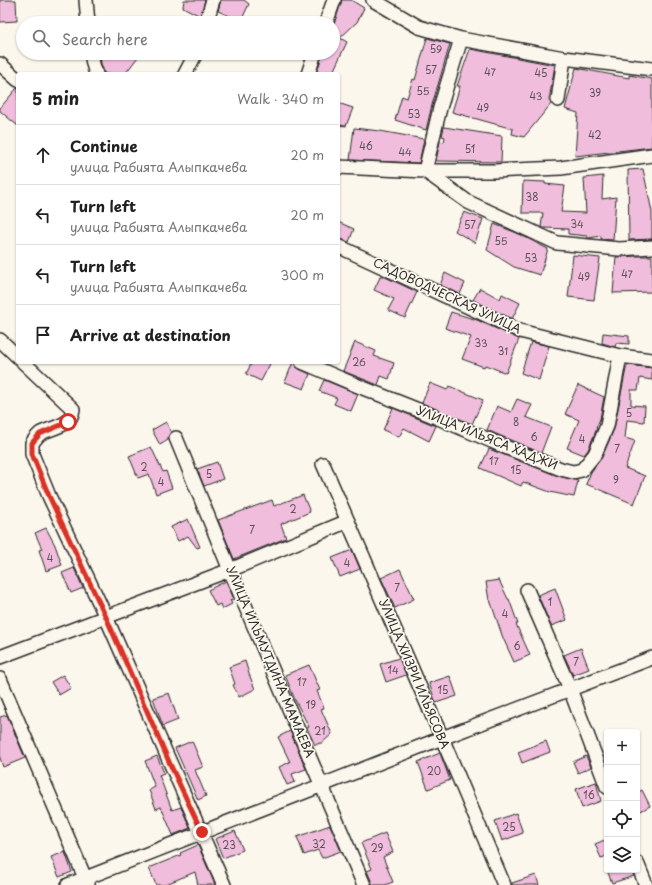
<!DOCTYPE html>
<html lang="en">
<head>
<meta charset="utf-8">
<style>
  body { margin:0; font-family:"Playpen Sans",sans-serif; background:#f2f2f2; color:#202124 }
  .controls { position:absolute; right:12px; bottom:12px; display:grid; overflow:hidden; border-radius:4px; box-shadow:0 1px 3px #0004 }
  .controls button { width:36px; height:36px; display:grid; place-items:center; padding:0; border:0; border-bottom:1px solid #e0e0e0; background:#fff; color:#202124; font:20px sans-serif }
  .stop { position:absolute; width:12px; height:12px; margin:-9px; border:3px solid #d93025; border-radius:50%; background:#fff }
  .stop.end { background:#d93025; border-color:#fff; box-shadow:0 1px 4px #0008 }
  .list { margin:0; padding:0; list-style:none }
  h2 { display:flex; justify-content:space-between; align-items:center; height:52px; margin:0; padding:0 16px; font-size:17px }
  h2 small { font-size:13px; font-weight:400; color:#757577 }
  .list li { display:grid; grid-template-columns:26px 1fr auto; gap:12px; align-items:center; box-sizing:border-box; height:60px; padding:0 16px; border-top:1px solid #e0e0e0 }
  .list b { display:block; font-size:15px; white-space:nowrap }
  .list p { margin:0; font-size:13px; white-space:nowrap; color:#757577 }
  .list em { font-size:13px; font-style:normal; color:#757577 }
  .icon { flex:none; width:22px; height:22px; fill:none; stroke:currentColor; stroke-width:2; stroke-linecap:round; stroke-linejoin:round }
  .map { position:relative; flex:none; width:652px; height:885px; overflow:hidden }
  .search { position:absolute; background:#fff; box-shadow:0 1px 3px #0004; left:16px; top:16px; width:324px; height:44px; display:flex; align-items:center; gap:10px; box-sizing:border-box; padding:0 14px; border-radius:22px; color:#757577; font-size:15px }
  .panel { position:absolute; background:#fff; box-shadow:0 1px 3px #0004; left:16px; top:72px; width:324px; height:292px; border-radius:4px }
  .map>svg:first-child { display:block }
  .building { fill:#f0bddc; stroke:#2b2b2b }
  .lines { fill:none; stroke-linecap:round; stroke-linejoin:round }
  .minor-casing { stroke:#2b2b2b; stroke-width:16 }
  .minor { stroke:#fbf7ec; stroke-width:13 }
  .route { stroke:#d93025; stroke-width:5 }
  .labels { text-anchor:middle; stroke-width:3.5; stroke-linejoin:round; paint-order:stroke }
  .number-label { font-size:10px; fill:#5c5057 }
  .street-label { font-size:12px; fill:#2b2b2b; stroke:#fbf7ec }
</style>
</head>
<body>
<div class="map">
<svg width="652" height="885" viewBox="0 0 652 885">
  <rect width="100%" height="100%" fill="#fbf7ec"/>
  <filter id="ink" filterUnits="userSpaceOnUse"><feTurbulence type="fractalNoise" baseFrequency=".025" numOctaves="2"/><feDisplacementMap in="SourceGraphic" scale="8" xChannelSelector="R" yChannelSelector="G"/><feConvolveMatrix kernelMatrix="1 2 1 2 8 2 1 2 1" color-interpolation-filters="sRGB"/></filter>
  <g filter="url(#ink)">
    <path class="building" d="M0 0H16L17 21 0 22Z
      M184 0H205L200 16 183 7Z
      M221 0H244L249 4 241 21 218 11Z
      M342 0H351L364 8 357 22 340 38 347 42 332 74H316L323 53H333V27Z
      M427 38 450 44 432 105 426 130 395 120 402 96 407 98 413 79 415 80Z
      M470 49 555 65 549 100 551 104 524 137 512 134 513 129 452 112 460 86H457Z
      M100 53H141L125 74H105L101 64Z
      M576 68 629 78V75L652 79V147L575 156 578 113 565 109Z
      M17 88H18V126L0 111V108Z
      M338 103 353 108 346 126 338 125Z
      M444 127 502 136 501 162 436 161 440 141 444 142 445 137 442 136Z
      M354 128 380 131 424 139 419 163 350 160Z
      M643 169 652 212V239L629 240 628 170Z
      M603 176 602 199 616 197 613 240 601 239V236L589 238H587V236L568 234V229L543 228 541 227 543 213H522L523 181 545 182V184L565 186 561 212 586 213 584 178Z
      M464 212 483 219 475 243 455 231Z
      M338 222 354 229 349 242 338 238Z
      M494 224 517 233 548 249 540 275 514 267 487 250Z
      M573 255 600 258 594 300 568 297Z
      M638 256H652V292L613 293 616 257Z
      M445 273 465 283 460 294 440 285Z
      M381 275 417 292 405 318 388 310 394 299 374 290Z
      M480 288 500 299 502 294 520 303 512 319 473 300Z
      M451 312 477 320 519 339 506 373 485 365 484 367 462 359 471 337 445 328Z
      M603 333 629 336V344L616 343 615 347 602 343Z
      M355 342 376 351 374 356 394 363 389 379 381 376 378 385 343 371Z
      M531 342 549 346 539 380 521 373Z
      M252 362H271L261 381 246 374Z
      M293 362 299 369 310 374 304 389 285 382Z
      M628 365 652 368V380L640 378 638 390H631V405L645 406 644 422 627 420 625 438 635 441 625 468 645 476 634 504 586 484 591 472 602 457 614 429 626 369Z
      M324 380 358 394 351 411 334 404 337 398 319 391Z
      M430 383 447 390 449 386 483 400 472 424 422 403Z
      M578 385 604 397 600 419 596 428H597L588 450 584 455 567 448 579 420 565 414Z
      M517 399 532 405 526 417 551 427 541 453 487 430 497 406 511 412Z
      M393 408 436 426 429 441 404 428 399 437 383 430Z
      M166 422 171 432 168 437V440L160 445 152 430Z
      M151 447 163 472 166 471 172 488 156 494 149 474 138 478 129 456Z
      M489 449 558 476 578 481 574 497 550 492 523 482 521 486 480 468Z
      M217 462 223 479 204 486 197 469Z
      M303 495 310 512 281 524 286 538 234 559 218 520 272 500 274 506Z
      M188 519 200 547 197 548 188 536 178 541 171 527Z
      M46 528 55 545 62 565 46 571 39 550 42 549 35 533Z
      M352 550 360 569 340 577 332 558Z
      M74 568 83 588 71 593 62 573Z
      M400 569 414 599 395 608 381 578Z
      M499 580 508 599H509L518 624H516L530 655 514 662 503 638 490 600H489L486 582Z
      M226 581 234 599 230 600 232 604 222 609 220 604 216 606 208 590Z
      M555 588 567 620 551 626 538 595Z
      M581 648 589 669 573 675 564 655Z
      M399 658 406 675 386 682 380 664Z
      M245 661 249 674 255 689 239 697 233 685 235 684 229 667Z
      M309 665 320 690 317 691 324 708 321 709 332 734 322 743H320L315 745 307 728 309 727 295 700 285 675Z
      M63 675 71 688 59 695 51 682Z
      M450 676 457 696 436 703 429 683Z
      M169 693 178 720 163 726 153 698Z
      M7 715 25 758 3 767 0 758V717Z
      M290 731 306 769 292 774 295 782 287 785 279 767 290 762 278 737Z
      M192 741 203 767 195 770 206 796 198 800 175 748Z
      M546 741 550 752 522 763 518 752Z
      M440 753 450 780 428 789 418 762Z
      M157 756 164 773 159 775 172 810 181 807 190 828 173 835 161 807 156 809 149 790 155 787 145 761Z
      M586 756 591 767 578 773 573 762Z
      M596 782 601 801 582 808 576 789Z
      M642 790 650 806 637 813V793Z
      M516 813 523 833 502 841 495 821Z
      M330 825 341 851 322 858 318 850 304 855 297 837Z
      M235 831 243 850 223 858 215 839Z
      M385 833 393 852 383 857 393 882 385 885H373L367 871 372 869 361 843Z
      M607 839V856L601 858 595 844Z
      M198 845 215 885H198L195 872 164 885H156L149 868 181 855 180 853Z
      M65 852 72 872 59 877 51 857Z
      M607 870H631L634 876 612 883Z
      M536 875 539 885H512V883Z"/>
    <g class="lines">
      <g class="minor-casing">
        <path id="minor" d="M86 0 88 23
          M373 0 419 27 461 39 564 58 652 69
          M206 23 213 0
          M326 23 334 0
          M461 39 440 108 425 171H494L561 168 652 155
          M91 53 93 64 96 74
          M0 64 18 80
          M185 74 196 53
          M308 74 315 53
          M558 100 564 58
          M338 167 425 171 468 202 557 243 619 249 652 247
          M338 246 520 331 620 356 652 360
          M0 340 18 357
          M23 362 73 409C71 427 55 426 41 433 38 435 35 439 32 443V454L49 496 106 617 224 885
          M302 362 363 388 431 415 510 449 561 469 573 472 582 470 595 454 607 426 620 356
          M176 438 230 570 364 885
          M323 464 442 738 504 885
          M527 590 570 689 607 787
          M0 657 230 570 348 521
          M0 679 88 885
          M637 863 646 885
          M68 885 442 738 652 658"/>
      </g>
      <use href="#minor" class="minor"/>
    </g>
  </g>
  <g class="lines" filter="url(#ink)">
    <path class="route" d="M68 422 40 434 32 443V454L49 496 106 617 170 764 202 832"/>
  </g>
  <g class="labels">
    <g class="number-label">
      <text x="436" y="53">59</text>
      <text x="431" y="74">57</text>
      <text x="490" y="76">47</text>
      <text x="541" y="77">45</text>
      <text x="423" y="95">55</text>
      <text x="595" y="97">39</text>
      <text x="536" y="100">43</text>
      <text x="483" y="112">49</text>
      <text x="414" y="118">53</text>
      <text x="595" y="139">42</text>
      <text x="366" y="150">46</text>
      <text x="470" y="153">51</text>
      <text x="405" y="156">44</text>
      <text x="532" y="201">38</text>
      <text x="577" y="228">34</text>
      <text x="470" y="229">57</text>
      <text x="501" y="245">55</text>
      <text x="531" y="262">53</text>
      <text x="627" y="278">47</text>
      <text x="584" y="281">49</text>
      <text x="481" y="347">33</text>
      <text x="503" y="355">31</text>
      <text x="359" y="366">26</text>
      <text x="629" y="417">5</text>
      <text x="516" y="426">8</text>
      <text x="534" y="441">6</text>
      <text x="582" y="443">4</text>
      <text x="617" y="453">7</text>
      <text x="494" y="465">17</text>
      <text x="144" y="471">2</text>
      <text x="516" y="474">15</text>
      <text x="209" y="478">5</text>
      <text x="616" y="484">9</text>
      <text x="161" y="486">4</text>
      <text x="293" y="513">2</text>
      <text x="252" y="534">7</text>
      <text x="50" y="562">4</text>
      <text x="347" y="567">4</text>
      <text x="397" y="592">7</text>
      <text x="550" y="606">1</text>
      <text x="505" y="618">4</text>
      <text x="517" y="650">6</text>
      <text x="576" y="666">7</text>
      <text x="393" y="674">14</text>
      <text x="302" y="686">17</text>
      <text x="443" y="694">15</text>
      <text x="311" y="709">19</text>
      <text x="320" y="735">21</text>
      <text x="434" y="775">20</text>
      <text x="589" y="799">16</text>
      <text x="509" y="831">25</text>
      <text x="319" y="848">32</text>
      <text x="229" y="849">23</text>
      <text x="377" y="852">29</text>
    </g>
    <g class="street-label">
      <text transform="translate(447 296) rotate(25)" y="4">САДОВОДЧЕСКАЯ УЛИЦА</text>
      <text transform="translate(487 438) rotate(22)" y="4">УЛИЦА ИЛЬЯСА ХАДЖИ</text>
      <text transform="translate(270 662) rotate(67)" y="4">УЛИЦА ИЛЬМУТДИНА МАМАЕВА</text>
      <text transform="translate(414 674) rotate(67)" y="4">УЛИЦА ХИЗРИ ИЛЬЯСОВА</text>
    </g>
  </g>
</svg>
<div class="controls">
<button>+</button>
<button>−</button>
<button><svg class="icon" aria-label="locate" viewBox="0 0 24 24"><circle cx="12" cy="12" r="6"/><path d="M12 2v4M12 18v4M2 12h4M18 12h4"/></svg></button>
<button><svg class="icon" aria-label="layers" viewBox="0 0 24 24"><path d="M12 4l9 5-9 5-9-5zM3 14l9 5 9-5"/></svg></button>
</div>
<div class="stop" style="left:68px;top:422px"></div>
<div class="stop end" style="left:202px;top:832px"></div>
<div class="search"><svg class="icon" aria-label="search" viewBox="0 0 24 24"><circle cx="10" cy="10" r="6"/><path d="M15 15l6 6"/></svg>Search here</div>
<section class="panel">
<h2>5 min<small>Walk · 340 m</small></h2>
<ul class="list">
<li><svg class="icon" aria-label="ahead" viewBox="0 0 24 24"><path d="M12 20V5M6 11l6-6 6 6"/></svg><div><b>Continue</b><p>улица Рабията Алыпкачева</p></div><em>20 m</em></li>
<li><svg class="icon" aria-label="left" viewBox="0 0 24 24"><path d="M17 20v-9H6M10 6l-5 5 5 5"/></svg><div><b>Turn left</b><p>улица Рабията Алыпкачева</p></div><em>20 m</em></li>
<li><svg class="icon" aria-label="left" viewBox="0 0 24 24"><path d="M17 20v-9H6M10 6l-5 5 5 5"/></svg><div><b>Turn left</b><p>улица Рабията Алыпкачева</p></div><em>300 m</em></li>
<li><svg class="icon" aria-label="arrive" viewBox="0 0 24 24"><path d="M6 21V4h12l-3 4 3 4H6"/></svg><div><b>Arrive at destination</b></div></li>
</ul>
</section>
</div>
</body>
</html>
